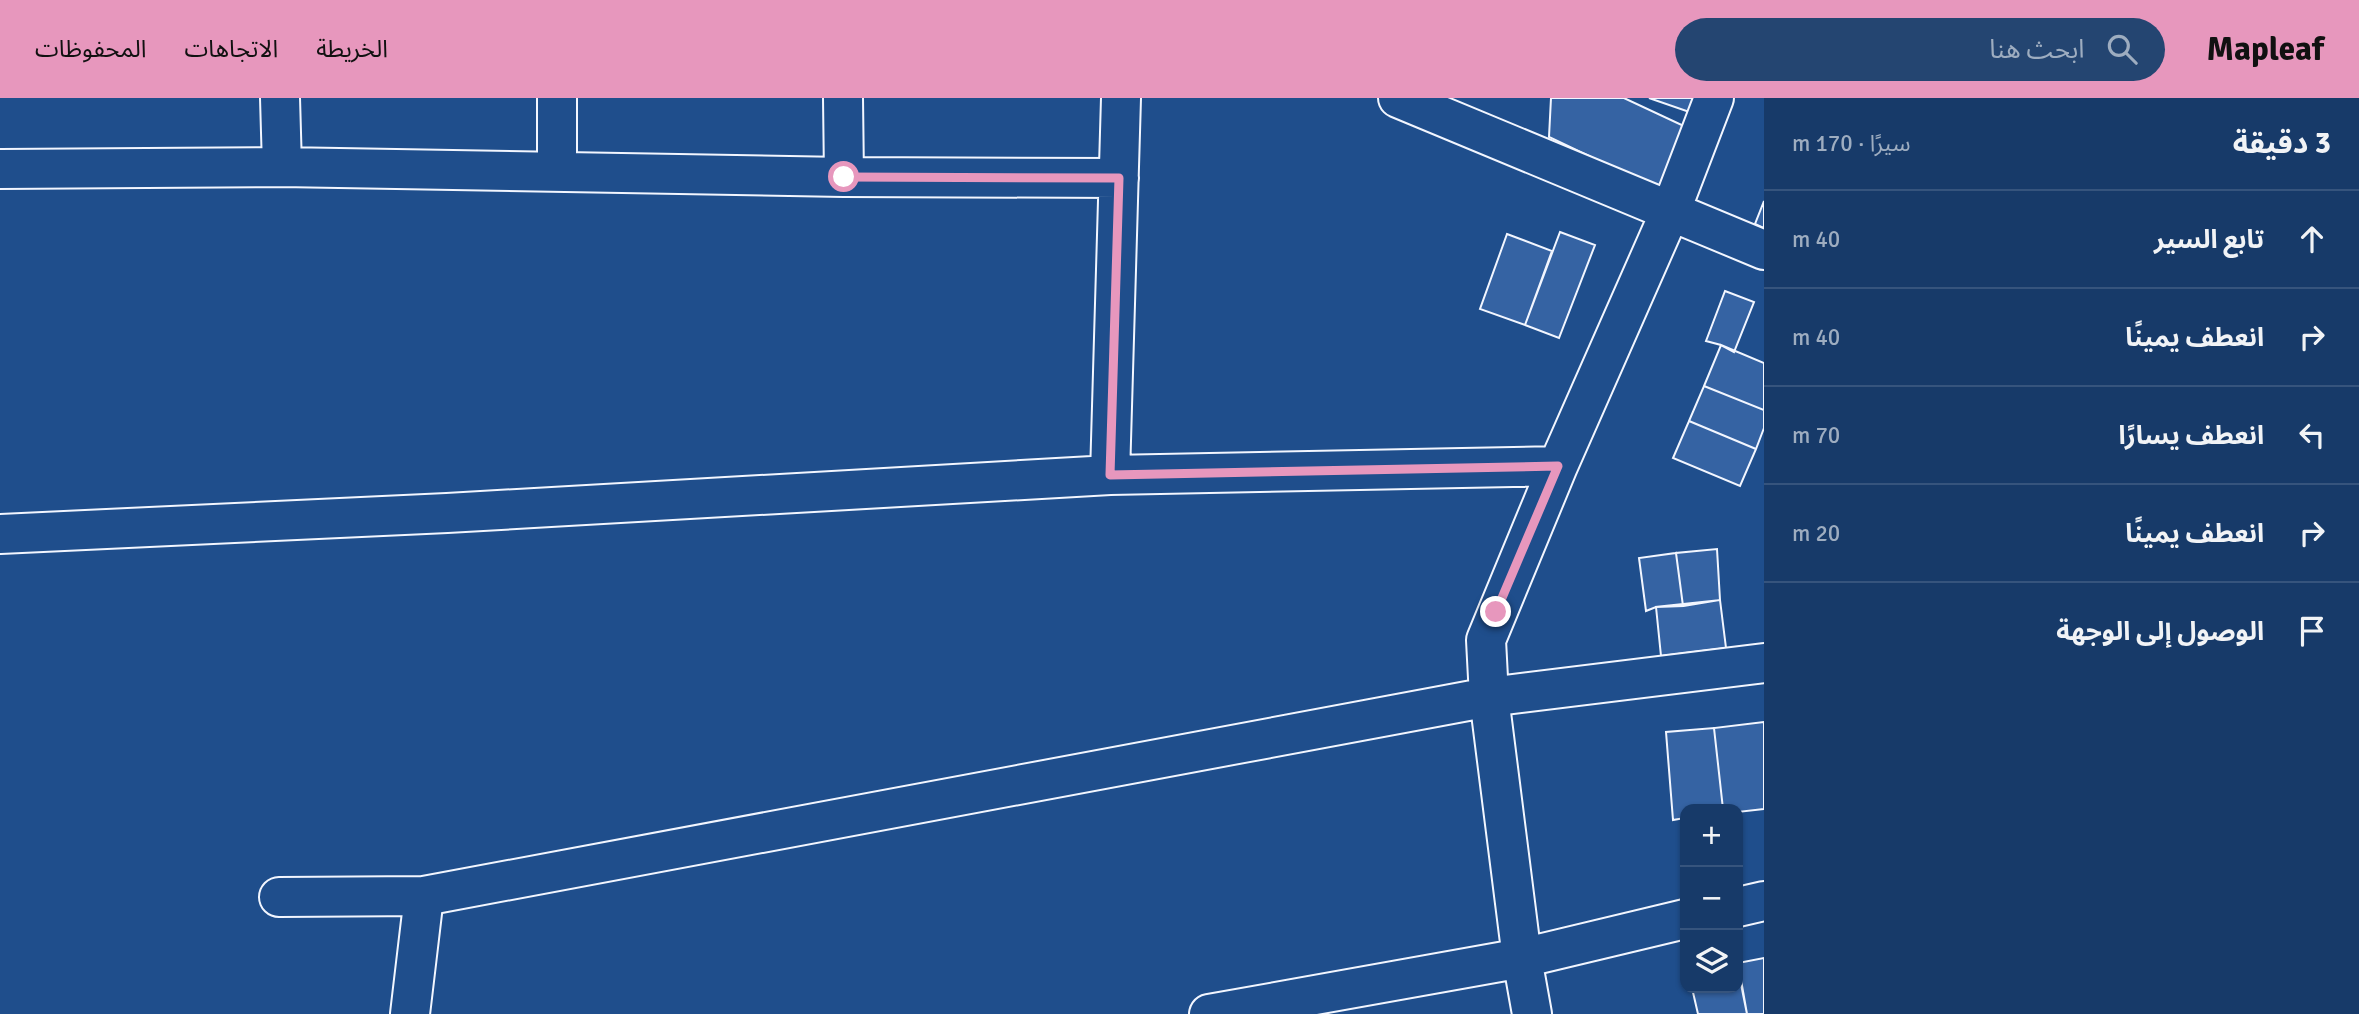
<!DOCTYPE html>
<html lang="ar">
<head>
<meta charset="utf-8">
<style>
  body { margin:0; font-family:Signika,"Noto Sans Arabic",sans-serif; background:#244571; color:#f1f3f6; direction:rtl }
  .controls { position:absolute; right:21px; bottom:21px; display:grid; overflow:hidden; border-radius:14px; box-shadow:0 2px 5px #0004 }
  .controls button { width:63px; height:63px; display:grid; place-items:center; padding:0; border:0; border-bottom:2px solid #36547d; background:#173a69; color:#f1f3f6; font:35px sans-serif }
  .stop { position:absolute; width:21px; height:21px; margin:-16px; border:5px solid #e797bd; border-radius:50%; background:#fff }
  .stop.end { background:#e797bd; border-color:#fff; box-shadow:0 2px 7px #0008 }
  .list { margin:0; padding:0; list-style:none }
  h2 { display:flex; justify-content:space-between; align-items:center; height:91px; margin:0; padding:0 28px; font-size:30px }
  h2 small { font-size:23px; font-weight:400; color:#9eadc0 }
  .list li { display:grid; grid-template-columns:46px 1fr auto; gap:21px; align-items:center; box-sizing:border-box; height:98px; padding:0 28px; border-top:2px solid #36547d }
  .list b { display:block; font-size:26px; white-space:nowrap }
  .list em { font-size:23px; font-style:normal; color:#9eadc0 }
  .icon { flex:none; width:38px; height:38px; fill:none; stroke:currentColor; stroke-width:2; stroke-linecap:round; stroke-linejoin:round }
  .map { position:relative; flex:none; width:1764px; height:916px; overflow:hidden; direction:ltr }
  header { display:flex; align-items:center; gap:42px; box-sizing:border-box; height:98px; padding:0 35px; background:#e797bd; color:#111 }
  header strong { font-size:33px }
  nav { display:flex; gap:38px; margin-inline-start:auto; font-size:24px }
  .search { width:490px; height:63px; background:#244571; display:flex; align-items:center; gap:18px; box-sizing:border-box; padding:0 24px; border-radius:38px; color:#9eadc0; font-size:26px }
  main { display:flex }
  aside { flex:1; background:#173a69 }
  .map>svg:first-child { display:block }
  .building { fill:#3563a3; stroke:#f2f6ff; stroke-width:2 }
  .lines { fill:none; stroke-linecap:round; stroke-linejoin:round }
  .minor-casing { stroke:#f2f6ff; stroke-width:42 }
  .minor { stroke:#1f4e8c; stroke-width:38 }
  .route { stroke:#e797bd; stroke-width:9 }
</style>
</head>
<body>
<header>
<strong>Mapleaf</strong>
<div class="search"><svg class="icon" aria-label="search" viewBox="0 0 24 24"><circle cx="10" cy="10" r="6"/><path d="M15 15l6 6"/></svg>ابحث هنا</div>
<nav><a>الخريطة</a><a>الاتجاهات</a><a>المحفوظات</a></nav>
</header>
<main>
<aside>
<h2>3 دقيقة<small>سيرًا · 170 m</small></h2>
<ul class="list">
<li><svg class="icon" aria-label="ahead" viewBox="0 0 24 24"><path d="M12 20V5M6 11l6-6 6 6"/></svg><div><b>تابع السير</b></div><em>40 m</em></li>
<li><svg class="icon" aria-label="right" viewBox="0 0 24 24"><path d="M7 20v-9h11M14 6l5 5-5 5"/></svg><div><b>انعطف يمينًا</b></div><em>40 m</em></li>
<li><svg class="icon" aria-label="left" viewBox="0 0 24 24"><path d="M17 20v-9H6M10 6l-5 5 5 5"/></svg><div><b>انعطف يسارًا</b></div><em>70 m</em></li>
<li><svg class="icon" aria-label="right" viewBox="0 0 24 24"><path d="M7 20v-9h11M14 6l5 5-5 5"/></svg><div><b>انعطف يمينًا</b></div><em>20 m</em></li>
<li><svg class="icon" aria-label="arrive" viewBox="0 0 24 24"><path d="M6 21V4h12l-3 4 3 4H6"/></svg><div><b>الوصول إلى الوجهة</b></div></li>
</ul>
</aside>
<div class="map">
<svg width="1764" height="916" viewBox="0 0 1764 916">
  <rect width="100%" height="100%" fill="#1f4e8c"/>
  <path class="building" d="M1551 0H1624L1686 29 1658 91 1549 39Z
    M1649 0H1704L1698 17Z
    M1764 103V130L1755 126Z
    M1560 134 1595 147 1559 240 1525 227Z
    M1507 136 1552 153 1525 227 1480 211Z
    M1725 193 1754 204 1734 254 1721 247 1706 243Z
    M1721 247 1764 265V312L1704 288Z
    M1704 288 1764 312V330L1756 351 1689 323Z
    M1689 323 1756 351 1740 388 1673 360Z
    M1717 451 1720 502 1683 508 1676 455Z
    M1676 455 1683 508 1656 509 1646 513 1639 460Z
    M1720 502 1726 550 1661 558 1656 509Z
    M1764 624V711L1738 714V711H1723L1714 630Z
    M1714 630 1723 711H1685V720L1673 722 1666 634Z
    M1764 860V916H1747L1738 865Z
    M1738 871 1747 916H1698L1692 890H1738Z"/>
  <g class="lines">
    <g class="minor-casing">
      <path id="minor" d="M280 0 282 69
        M557 0V74
        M843 0 844 79
        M1398 0 1764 152
        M0 71 282 69 844 79 1119 80
        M1110 377 1121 0
        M0 436 447 415 1110 377 1558 368
        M279 799 424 798 1489 599 1764 565
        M1738 809 1764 803
        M410 916 424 798
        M1209 916 1522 860 1685 821
        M1532 916 1522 860 1489 599 1486 542 1558 368 1671 112 1714 0"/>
    </g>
    <use href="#minor" class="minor"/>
  </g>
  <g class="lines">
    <path class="route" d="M844 79 1119 80 1110 377 1558 368 1496 514"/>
  </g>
</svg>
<div class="controls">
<button>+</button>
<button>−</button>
<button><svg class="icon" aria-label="layers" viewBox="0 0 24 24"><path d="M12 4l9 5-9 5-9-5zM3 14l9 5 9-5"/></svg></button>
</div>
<div class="stop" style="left:844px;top:79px"></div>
<div class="stop end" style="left:1496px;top:514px"></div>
</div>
</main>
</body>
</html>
